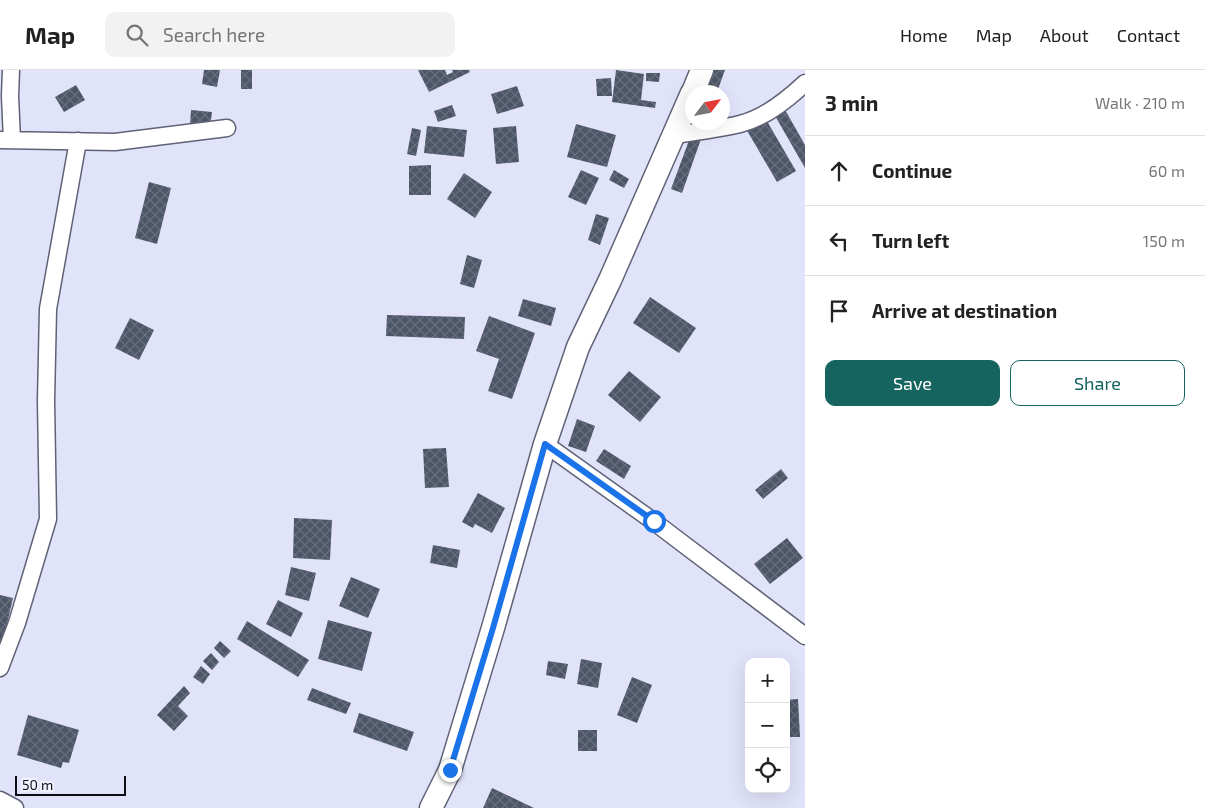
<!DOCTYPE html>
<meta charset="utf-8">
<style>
:root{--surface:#fff;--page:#f2f2f2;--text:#222;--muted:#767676;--line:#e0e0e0;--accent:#156460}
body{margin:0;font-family:"Exo 2",sans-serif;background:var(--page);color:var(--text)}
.controls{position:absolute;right:15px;bottom:15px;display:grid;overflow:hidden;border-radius:10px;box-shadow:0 5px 20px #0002}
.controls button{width:45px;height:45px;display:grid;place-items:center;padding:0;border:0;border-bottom:1px solid var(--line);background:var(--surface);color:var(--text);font:25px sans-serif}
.compass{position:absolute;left:685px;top:15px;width:45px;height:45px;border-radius:50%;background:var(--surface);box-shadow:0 5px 20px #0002;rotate:58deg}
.scale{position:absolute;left:15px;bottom:12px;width:111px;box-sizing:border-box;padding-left:5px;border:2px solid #0d0d15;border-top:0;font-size:14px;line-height:18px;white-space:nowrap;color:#0d0d15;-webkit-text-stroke:4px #eff1ff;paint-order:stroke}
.stop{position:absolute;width:15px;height:15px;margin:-11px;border:4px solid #1a73e8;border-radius:50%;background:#fff}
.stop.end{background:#1a73e8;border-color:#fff;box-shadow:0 1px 5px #0008}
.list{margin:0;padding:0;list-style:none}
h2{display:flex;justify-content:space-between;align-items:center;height:65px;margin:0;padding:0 20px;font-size:21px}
h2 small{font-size:16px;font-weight:400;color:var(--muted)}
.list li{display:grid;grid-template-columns:32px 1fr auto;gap:15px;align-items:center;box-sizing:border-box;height:70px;padding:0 20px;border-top:1px solid var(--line)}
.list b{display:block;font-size:19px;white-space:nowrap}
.list em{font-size:16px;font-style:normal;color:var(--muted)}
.actions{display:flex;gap:10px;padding:15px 20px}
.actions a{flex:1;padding:11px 0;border:1px solid var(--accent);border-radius:10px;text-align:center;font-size:18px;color:var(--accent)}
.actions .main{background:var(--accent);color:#fff}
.icon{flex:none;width:28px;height:28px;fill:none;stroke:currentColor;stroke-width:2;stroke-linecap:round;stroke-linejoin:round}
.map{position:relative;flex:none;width:805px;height:738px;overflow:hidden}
header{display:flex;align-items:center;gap:30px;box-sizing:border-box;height:70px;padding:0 25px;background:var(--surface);border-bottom:1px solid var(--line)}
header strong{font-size:24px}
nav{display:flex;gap:28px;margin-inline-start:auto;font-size:18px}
.search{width:350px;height:45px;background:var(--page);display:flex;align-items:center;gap:12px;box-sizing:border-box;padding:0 18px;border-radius:10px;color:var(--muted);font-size:19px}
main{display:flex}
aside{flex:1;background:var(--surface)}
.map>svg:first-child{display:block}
</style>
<header>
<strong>Map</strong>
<div class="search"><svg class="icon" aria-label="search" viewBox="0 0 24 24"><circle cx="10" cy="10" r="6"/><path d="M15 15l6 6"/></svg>Search here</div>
<nav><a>Home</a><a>Map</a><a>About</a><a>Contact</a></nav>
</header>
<main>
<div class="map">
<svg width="805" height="738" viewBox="0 0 805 738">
<defs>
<pattern id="building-cross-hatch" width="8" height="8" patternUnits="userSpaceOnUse" patternTransform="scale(1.25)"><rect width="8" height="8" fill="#4d5668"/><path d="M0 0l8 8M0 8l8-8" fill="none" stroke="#676e7c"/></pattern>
</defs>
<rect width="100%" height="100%" fill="#e0e3fa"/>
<path fill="url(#building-cross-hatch)" d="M204,0h16l-3,17 -15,-3z
M241,0h11v19h-11z
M418,0h27l2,5 6,-3 -1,-2h17l1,2 -41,20z
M616,0l28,4 -3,26 15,2 -1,6 -43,-6z
M710,0h15l-8,22h-15z
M646,3h14l-1,9 -13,-1z
M611,8l1,18h-15l-1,-17z
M76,15l9,15 -21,12 -9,-15z
M517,16l7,20 -27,8 -6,-20z
M452,35l4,11 -18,6 -4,-11z
M784,38l21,37v23l-31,-54z
M191,40l21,2 -2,15 -20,-2z
M764,46l32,55 -19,11 -32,-55z
M576,54l40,11 -9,32 -40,-10z
M427,56l40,4 -3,27 -40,-4z
M516,56l3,36 -23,2 -3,-36z
M412,58l9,2 -5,26 -9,-2z
M691,65l10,4 -19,54 -11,-4z
M431,95v30h-22v-29z
M581,100l18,8 -13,27 -18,-8z
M614,100l15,9 -5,9 -15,-8z
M464,103l28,19 -17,26 -28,-19z
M149,112l22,6 -14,56 -22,-6z
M596,144l13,4 -9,27 -12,-5z
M467,185l15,5 -8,28 -14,-4z
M650,227l46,31 -17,25 -46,-30z
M523,229l33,9 -5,18 -33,-10z
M387,245l78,2 -1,22 -78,-3z
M489,246l46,17 -23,66 -24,-8 11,-32 -23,-8z
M130,248l24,12 -15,30 -24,-12z
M629,301l32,26 -21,25 -32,-27z
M577,349l18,7 -9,26 -18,-6z
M446,378l3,39 -24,1 -2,-39z
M604,379l27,17 -7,13 -28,-18z
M781,399l7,9 -25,21 -8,-9z
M478,423l27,15 -13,25 -17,-9 -2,4 -11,-6z
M294,448l38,2 -2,40 -37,-2z
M787,468l16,20 -33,26 -16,-20z
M433,475l27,5 -3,18 -27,-5z
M291,497l25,6 -7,28 -24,-6z
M351,507l29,12 -12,29 -29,-12z
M0,525l13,3 -12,51h-1z
M278,530l25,13 -12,24 -25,-13z
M328,550l44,12 -10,39 -44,-12z
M247,551l62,39 -11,17 -61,-38z
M220,571l11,10 -7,7 -10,-10z
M211,583l8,9 -7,8 -9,-9z
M581,589l21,4 -4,25 -21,-4z
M548,591l20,3 -3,15 -19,-4z
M201,596l9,8 -7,10 -10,-7z
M632,607l20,8 -15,38 -20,-8z
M184,616l6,7 -12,13 10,10 -14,15 -17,-16z
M312,618l39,15 -5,11 -39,-14z
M798,629l2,38h-14v-37z
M359,643l55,19 -7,19 -54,-19z
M28,645l51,15 -10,33 -6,-1 -2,6 -44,-13z
M578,660h19v21h-19z
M492,718l42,20h-51z"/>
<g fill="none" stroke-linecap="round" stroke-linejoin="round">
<g stroke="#606276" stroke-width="19">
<path id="street" d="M11,0l-1,26 2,44
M674,65c22,-3 45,-6 66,-11 25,-6 47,-24 65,-41
M0,70l115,2 112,-14
M545,374l108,77 152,115
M0,598l17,-45 31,-104 -2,-118 2,-92 30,-168
M0,730l15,8"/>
</g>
<g stroke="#606276" stroke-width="25">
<path id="secondary" d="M693,22l9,-22
M431,738l19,-38 43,-142 52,-184 33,-97 32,-67 82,-187"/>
</g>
<use href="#street" stroke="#fff" stroke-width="16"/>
<use href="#secondary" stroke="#fff" stroke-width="22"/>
</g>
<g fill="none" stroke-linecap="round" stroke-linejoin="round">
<path stroke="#1a73e8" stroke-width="6" d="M450,700l43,-142 52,-184 109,77"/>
</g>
</svg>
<div class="controls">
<button>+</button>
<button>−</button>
<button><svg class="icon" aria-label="locate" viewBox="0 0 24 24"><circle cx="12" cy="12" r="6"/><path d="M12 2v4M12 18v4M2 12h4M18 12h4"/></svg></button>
</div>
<svg class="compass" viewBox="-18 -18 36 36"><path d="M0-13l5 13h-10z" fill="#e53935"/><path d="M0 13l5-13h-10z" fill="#767676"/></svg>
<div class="scale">50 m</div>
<div class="stop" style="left:654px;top:451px"></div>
<div class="stop end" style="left:450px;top:700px"></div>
</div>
<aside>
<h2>3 min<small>Walk · 210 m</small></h2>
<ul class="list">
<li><svg class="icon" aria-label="ahead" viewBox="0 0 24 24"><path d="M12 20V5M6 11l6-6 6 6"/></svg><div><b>Continue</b></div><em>60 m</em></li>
<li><svg class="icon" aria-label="left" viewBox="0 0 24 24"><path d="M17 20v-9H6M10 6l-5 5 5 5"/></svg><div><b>Turn left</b></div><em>150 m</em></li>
<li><svg class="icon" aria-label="arrive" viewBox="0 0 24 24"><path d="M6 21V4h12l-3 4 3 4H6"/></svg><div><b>Arrive at destination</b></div></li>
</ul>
<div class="actions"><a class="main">Save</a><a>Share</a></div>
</aside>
</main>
